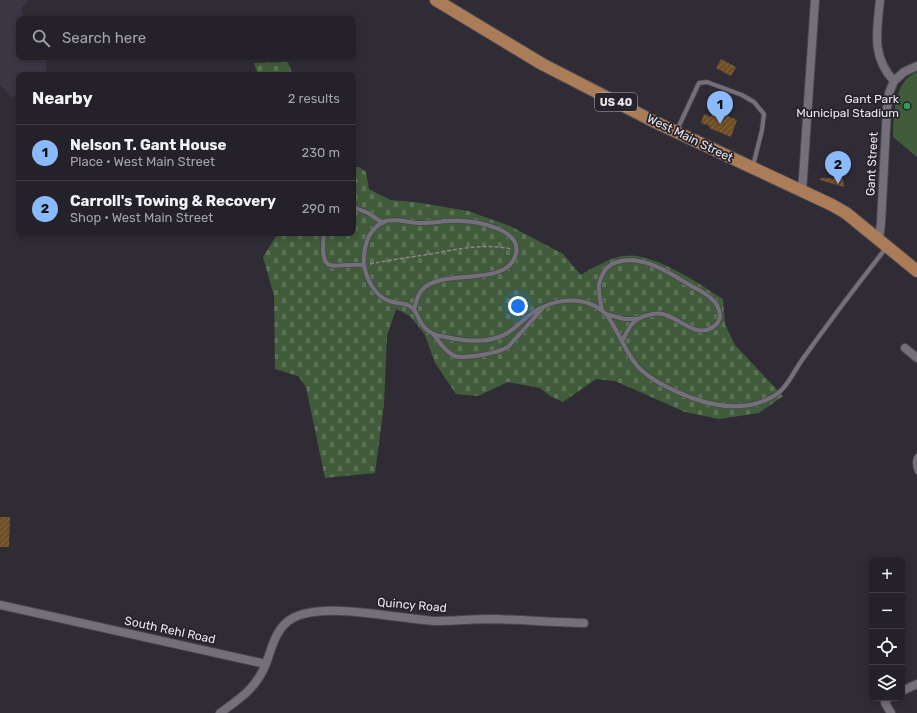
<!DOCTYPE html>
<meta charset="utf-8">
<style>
:root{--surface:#242128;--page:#302e34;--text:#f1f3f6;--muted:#a3a3a8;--line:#413e45;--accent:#8abafc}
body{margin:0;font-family:Rubik,sans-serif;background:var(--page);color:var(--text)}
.controls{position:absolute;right:12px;bottom:12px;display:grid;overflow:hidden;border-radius:8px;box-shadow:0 2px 6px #0003}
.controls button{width:36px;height:36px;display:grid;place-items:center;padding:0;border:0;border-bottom:1px solid var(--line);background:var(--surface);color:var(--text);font:20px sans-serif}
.you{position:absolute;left:518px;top:306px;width:14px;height:14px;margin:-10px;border:3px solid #fff;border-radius:50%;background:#1a73e8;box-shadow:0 0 0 6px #1a73e833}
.badge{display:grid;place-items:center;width:26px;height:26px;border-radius:50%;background:var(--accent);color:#111;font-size:13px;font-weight:700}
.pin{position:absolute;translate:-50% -33px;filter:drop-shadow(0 1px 2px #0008)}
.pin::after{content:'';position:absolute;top:21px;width:14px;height:12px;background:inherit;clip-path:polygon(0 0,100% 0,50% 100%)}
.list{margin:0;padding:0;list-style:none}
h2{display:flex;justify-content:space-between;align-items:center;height:52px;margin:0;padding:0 16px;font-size:17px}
h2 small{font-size:13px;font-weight:400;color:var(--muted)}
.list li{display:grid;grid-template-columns:26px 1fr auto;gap:12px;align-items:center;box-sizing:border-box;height:56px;padding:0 16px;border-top:1px solid var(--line)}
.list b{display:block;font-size:15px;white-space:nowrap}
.list p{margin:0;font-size:13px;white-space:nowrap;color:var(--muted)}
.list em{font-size:13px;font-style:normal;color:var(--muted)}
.icon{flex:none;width:22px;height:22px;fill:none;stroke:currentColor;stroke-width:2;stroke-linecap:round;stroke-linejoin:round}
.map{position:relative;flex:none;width:917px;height:713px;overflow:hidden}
.search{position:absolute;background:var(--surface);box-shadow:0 2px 6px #0003;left:16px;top:16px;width:340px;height:44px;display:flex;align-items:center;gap:10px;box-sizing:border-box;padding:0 14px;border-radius:8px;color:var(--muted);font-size:15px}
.panel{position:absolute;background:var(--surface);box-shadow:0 2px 6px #0003;left:16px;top:72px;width:340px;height:164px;border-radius:8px}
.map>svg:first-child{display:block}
</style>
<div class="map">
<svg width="917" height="713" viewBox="0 0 917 713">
<defs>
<pattern id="cemetery-stones" width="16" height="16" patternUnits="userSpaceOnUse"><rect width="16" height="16" fill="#405c3a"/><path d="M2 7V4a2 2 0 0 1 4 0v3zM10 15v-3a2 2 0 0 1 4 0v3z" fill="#5c7357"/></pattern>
<pattern id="building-hatch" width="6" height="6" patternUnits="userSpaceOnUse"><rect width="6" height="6" fill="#704f27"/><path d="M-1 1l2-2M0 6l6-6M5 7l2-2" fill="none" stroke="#846846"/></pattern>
</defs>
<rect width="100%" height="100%" fill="#302c35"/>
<path fill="#3c3543" d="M0,0h29l-8,8 3,11h-5v38h28l-1,15 -4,3h-23v18l-7,5 -12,-14z"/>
<path fill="url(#cemetery-stones)" d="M288,62l5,13h-35l-4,-12z
M353,167h6l7,5 3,17 21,11 25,2 53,9 42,15 53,28 18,21c10,-7 30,-17 42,-19 29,-5 76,28 100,43l2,25 10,21 48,51 -24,17 -40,6 -34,-7 -70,-31 -19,-2 -33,23 -13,-6 -10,-8 -32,-6 -30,14 -22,-2 -21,-31 -10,-28 -15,-19 -14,-7 -9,27 -3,69 -9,68 -50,5 -19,-91 -8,-11 -23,-7 -1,-73 -11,-39 15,-24h75z"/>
<path fill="#405c3a" d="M917,72v85l-24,-20c1,-21 0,-56 24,-65z"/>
<path fill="url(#building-hatch)" d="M721,59l15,8 -5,9 -15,-8z
M714,110l23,10 -6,17 -22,-9 1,-2 -9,-3 3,-9 7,3z
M821,178l22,1 1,8 -24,-7z
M0,517h10l-1,30h-9z"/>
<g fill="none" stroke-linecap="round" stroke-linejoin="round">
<g stroke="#4a474f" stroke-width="5.5">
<path id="service" d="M677,130l22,-47 8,-1 35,13 12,7 10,12 -2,16 -9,36
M353,207l15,6 15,10
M324,233c-5,46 9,29 40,32
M414,310c2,-7 3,-15 8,-20 19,-23 85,-1 94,-36 6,-24 -38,-33 -54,-33 -14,-1 -27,2 -41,2 -13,0 -28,-6 -40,0 -14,9 -18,26 -17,41 2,15 11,32 25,37 6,2 13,2 19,4 9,4 10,15 16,22 5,6 14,9 22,10 17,4 36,6 53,0 13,-4 21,-15 32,-23 22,-16 54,-20 75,0 13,17 19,39 33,54 14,14 35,23 53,30 25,9 55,13 80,-1 14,-7 21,-24 30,-37 27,-38 55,-75 84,-112
M602,311c-1,-9 -4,-19 -3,-27 2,-8 6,-16 13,-20 26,-12 55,7 76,20 10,6 23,11 29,21 2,4 3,8 3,12 -1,4 -3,8 -7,10 -16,11 -32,-7 -47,-12 -7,-3 -14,-1 -21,1 -14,4 -17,14 -23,26
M606,314l18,5h13
M433,334c6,7 13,19 22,22 10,3 46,-3 54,-10l33,-37
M917,456c-3,4 -2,11 0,16"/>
</g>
<g stroke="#4a474f" stroke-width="10">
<path id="minor" d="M894,81l10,-9 13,-6
M802,192l13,-192
M879,239l2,-16 6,-115 2,-15 5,-12c-23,-24 -17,-51 -14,-81
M905,348l12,10
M0,605l266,59c-10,24 -25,34 -46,49
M266,664c6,-17 10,-37 27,-46 32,-17 105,1 142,3 19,0 38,-2 58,-2 30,1 60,3 91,4
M902,691l15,-7
M888,698l-3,5 6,10"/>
</g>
<g stroke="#4a474f" stroke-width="14">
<path id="primary" d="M436,0l106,64 111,57 179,84 14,8 71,58"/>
</g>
<path stroke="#8b888f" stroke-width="1.5" stroke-dasharray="4 2" stroke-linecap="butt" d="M370,264c20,-4 41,-7 61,-10 27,-5 53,-11 80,-5"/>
<use href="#service" stroke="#74707a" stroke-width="4"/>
<use href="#minor" stroke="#74707a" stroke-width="8"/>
<use href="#primary" stroke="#ab7c58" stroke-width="12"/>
</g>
<circle fill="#2e9e5b" stroke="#27232b" stroke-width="1.5" cx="907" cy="106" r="4"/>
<g text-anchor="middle" stroke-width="3.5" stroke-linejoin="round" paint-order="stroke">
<rect fill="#27232b" stroke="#afacb2" stroke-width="1" x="595" y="93" width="42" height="18" rx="3"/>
<g font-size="11" font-weight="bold" fill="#e9e7ec">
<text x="616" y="106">US 40</text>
</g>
<g font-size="12" fill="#e9e7ec" stroke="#27232b" text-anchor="end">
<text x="899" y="103">Gant Park<tspan x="899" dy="14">Municipal Stadium</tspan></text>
</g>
<g font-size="12" fill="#e9e7ec" stroke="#27232b">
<text transform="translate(690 138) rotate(26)" y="4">West Main Street</text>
<text transform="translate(872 164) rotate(-87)" y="4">Gant Street</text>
<text transform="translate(412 605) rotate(5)" y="4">Quincy Road</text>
<text transform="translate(170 630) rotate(12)" y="4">South Rehl Road</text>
</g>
</g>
</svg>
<div class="controls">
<button>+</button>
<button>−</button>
<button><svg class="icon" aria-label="locate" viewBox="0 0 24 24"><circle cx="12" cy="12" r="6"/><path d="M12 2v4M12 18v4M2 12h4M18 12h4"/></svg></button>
<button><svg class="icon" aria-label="layers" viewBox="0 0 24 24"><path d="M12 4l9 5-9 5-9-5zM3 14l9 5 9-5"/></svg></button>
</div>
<div class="you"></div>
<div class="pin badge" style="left:720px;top:124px">1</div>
<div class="pin badge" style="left:838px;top:184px">2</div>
<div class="search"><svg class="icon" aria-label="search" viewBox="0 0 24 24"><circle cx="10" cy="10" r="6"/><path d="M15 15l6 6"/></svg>Search here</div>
<section class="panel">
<h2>Nearby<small>2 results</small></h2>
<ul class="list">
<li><span class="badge">1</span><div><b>Nelson T. Gant House</b><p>Place · West Main Street</p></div><em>230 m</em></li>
<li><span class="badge">2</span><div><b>Carroll's Towing &amp; Recovery</b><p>Shop · West Main Street</p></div><em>290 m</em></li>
</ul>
</section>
</div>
